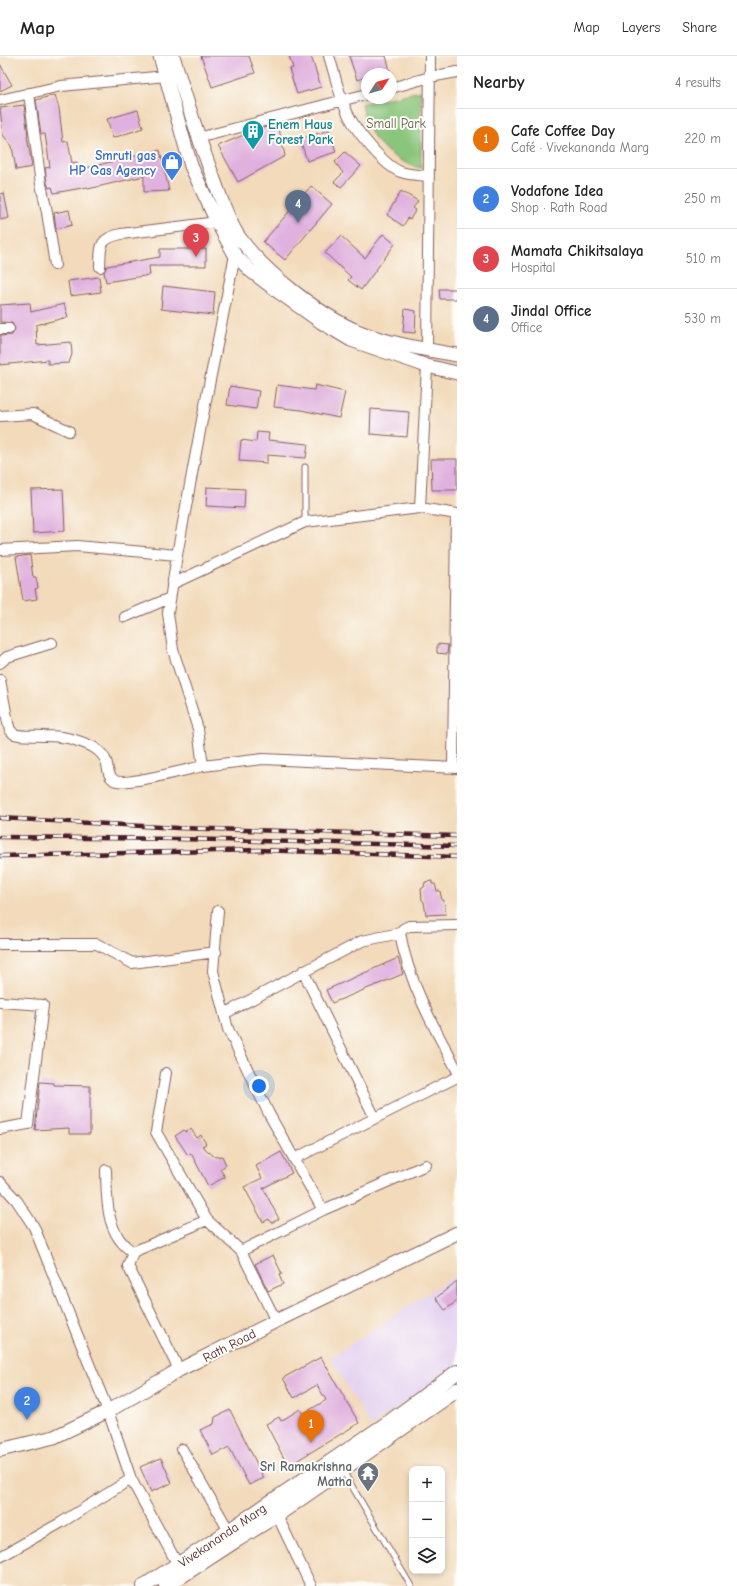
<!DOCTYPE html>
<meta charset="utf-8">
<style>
:root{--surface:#fff;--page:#f2f2f2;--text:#222;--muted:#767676;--line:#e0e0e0;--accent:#7c3aed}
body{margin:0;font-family:"Comic Neue",sans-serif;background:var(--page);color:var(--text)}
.controls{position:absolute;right:12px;bottom:12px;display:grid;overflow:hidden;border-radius:8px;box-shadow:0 2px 6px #0003}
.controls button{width:36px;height:36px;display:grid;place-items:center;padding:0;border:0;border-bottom:1px solid var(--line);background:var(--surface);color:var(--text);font:20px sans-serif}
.compass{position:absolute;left:361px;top:12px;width:36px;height:36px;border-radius:50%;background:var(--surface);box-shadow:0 2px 6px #0003;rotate:54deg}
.you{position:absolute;left:259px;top:1030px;width:14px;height:14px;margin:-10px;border:3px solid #fff;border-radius:50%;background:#1a73e8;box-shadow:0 0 0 6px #1a73e833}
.badge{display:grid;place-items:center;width:26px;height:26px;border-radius:50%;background:var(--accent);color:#fff;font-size:13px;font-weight:700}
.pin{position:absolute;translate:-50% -33px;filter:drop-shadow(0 1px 2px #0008)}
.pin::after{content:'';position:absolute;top:21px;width:14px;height:12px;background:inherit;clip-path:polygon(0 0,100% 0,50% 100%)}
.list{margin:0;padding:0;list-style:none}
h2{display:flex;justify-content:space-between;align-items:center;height:52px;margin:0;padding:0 16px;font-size:17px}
h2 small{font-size:13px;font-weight:400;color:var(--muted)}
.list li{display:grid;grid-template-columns:26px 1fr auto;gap:12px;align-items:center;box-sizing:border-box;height:60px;padding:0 16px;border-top:1px solid var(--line)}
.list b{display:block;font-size:15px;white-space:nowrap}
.list p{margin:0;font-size:13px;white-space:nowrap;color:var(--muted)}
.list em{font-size:13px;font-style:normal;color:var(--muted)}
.icon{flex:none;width:22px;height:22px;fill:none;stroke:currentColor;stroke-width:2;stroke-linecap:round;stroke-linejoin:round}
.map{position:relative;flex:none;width:457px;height:1530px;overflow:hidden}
header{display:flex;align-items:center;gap:24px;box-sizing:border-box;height:56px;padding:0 20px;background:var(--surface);border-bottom:1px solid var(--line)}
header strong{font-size:19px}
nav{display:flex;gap:22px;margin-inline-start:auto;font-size:14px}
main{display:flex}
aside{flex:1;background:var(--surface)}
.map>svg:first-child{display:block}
</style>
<header>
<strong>Map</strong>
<nav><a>Map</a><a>Layers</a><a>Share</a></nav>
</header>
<main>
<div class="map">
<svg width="457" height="1530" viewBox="0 0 457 1530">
<rect width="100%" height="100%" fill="#fdfcf7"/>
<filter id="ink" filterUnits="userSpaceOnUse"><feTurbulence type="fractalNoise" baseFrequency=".025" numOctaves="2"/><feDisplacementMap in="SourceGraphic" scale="8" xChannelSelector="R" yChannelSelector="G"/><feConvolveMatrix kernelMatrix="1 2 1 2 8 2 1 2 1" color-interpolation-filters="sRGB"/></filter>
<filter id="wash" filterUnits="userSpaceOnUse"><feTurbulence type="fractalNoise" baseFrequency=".012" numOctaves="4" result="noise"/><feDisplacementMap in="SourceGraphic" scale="16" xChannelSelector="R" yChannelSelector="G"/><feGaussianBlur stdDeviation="0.9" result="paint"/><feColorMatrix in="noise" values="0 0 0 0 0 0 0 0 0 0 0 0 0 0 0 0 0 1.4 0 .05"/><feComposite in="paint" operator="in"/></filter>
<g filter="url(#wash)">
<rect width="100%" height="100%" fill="#f2daba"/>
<path fill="#e5d3f1" d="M457,1218v91l-86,61 -41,-68z"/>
<path fill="#89c57a" stroke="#6a7252" d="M421,35v77c-31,-7 -55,-31 -59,-64z"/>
<g id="blocks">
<path fill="#e0b0de" d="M201,0h48l6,17 -43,14z
M289,0h22l10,31 -24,7 -8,-25 4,-1z
M349,0h37l4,14 -13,4h-10v3l-10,3z
M0,8l12,21 -12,6z
M55,39l4,13 4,34 5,-1 4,22 5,-1 1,8 82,-20 9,41 -25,1v-16l-56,13v-2l-34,6 -2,-6 -3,1 -2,-5 -2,-15 5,-1 -5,-33h-4l-5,-34z
M24,49l4,31h-1l5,31 -16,3 -4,-24 -9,-11 -3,-27z
M138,54l5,18 -30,10 -6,-19z
M278,68l7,32 -47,26 -20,-36 37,-16z
M329,74l7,22 -29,9 -7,-22z
M345,96l16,14 -20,21 -7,-5 9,-9 -8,-11z
M311,130l21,18 -47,56 -22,-18z
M401,135l17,10 -5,7 3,2 -6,9 -2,-1 -5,8 -16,-11z
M4,137l5,25 -9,2v-26z
M69,154l3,15 -16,4 -2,-16z
M383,178l12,10 -34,46 -13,-10 3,-3 -26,-24 16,-17 24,22z
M160,193h46v17h-57l1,9 -44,7 -2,-10 3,-6 53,-9z
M99,221l2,15 -31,4 -2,-15z
M163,230l52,6 -2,23 -52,-6z
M439,233h18v10h-17z
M30,247l1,9 33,-8 4,13 -32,8 1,20 34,-3 1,12 -3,9 -21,1v-4l-48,5v-29l12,-1 3,-6 -3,-6 -12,-1v-17z
M405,253l11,2 -1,22 -12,-1z
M277,329l37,5 1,-5 30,7 -6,26 -38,-8 -27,-3z
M230,330l29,5 -3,18 -29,-4z
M371,353l38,3 -2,25 -37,-3z
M257,376l12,1 -1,7 40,4 -2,14 -39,-3v8l-28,-2 2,-21 15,2z
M431,403h26v31h-25z
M207,431l38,2 -1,19 -38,-2z
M63,433l2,42 -32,2 -2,-43z
M30,499l3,22h3l2,11 -3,1 2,10 -14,2 -7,-44z
M437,588l11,1 -1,9 -10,-1z
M432,825v3h3l2,7h3l2,10 2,-1 2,14 -20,1 -2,-13 -2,-2 -1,-11 3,-2 1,-5z
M398,902l5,16 -71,29 -6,-13z
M40,1026l14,1v2l36,1v48h-21v-6l-34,2z
M191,1073l6,9 4,-3 5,9 -4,2 13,11 7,-1 4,9 -6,4 5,8 -17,9 -17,-33 -3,2 -13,-19 9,-6 2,2z
M281,1096l11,21 -29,15 16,31 -8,4 -2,-4 -6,3 -19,-35 18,-9 -6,-12z
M273,1199l9,19 -3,1 4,9 -15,7 -13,-27z
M457,1225v20l-12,9 -9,-12z
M321,1301l38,66 -71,43 -22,-42 13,-7 2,4 19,-12 3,5 23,-14 -9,-15 -23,13 -11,-20z
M230,1354l34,68 -15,7 -20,-38 -16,8 -13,-25 14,-6 1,-7z
M161,1402l11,25 -21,9 -11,-25z"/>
</g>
</g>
<g filter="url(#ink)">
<use href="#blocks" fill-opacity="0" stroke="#85605d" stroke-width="1"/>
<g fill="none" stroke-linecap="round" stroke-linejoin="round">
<g stroke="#85605d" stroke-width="7">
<path id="service" d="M305,411v55
M343,1415l68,115"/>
</g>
<g stroke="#85605d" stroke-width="12">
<path id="minor" d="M329,0c6,19 10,40 19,58 8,17 36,52 53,58 9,3 18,3 28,4
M391,32l39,-11 27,-5
M29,37l12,91 6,28 8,53
M0,44l61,-14 105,-10
M198,82l169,-44
M235,199l-33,165 -25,135 -9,58 5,37 25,79 5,37 60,-7 194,9
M100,211c1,-21 -2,-28 21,-33l96,-12 5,-4
M0,273h9
M427,293l3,-293
M0,360l33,-2 36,17
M420,452l7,-142
M0,494l77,-4 100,9
M172,528l133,-62 115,-14 37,6
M125,561l45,-19
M0,607l7,-6 45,-14
M0,624l8,43 2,7 4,4c10,3 20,1 30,2 10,0 22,1 31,4 13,4 28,9 32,24 1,6 1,12 7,16 8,7 75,-11 89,-14
M453,712l3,-254
M218,855l-5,60 15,58 41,85 54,96 -82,41 35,70
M457,869l-48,1 -6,3 -3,4c8,48 34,95 57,137
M0,888h97l35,19 84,-11
M303,915l72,147
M0,946l43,3 -15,119 -28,5
M224,958l138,-73 38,-8
M166,1017l-10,59 51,88
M294,1103l163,-82
M106,1114c1,29 -1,64 27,82
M0,1126l17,19 17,26 74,184 23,68
M323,1154l103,-45
M179,1314l-51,-104 5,-14 74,-32 34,31
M182,1393l47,82
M277,1459l34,71
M0,1501l62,-35 69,-43 47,86"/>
</g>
<g stroke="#85605d" stroke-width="15">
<path id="tertiary" d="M160,0l31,110 26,56 18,33 16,16 29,22 41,29 30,18 76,26 30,7
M173,0c13,43 26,85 42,126 7,19 13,39 24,55 25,35 79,77 118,94 32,13 67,18 100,24
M0,1394l54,-13 54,-26 71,-41 97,-49 181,-88"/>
</g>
<g stroke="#85605d" stroke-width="16">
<path id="secondary" d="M144,1530l52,-33 196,-133 65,-48
M166,1530l69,-45 42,-26 180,-125"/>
</g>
<use href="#service" stroke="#fff" stroke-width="5"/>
<use href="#minor" stroke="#fff" stroke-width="10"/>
<use href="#tertiary" stroke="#fff" stroke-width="13"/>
<use href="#secondary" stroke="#fff" stroke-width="14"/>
<g stroke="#4a1f2b" stroke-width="4.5">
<path id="rail" d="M0,762l178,10 279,8
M0,781l179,2 278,7
M0,800l259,-6 198,7"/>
</g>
<use href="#rail" stroke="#fdfcf7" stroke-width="3" stroke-dasharray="9" stroke-linecap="butt"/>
</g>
</g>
<defs>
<g id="building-pin" transform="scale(1.15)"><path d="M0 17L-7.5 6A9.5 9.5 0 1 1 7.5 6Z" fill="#0f9aa8" stroke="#fdfcf7"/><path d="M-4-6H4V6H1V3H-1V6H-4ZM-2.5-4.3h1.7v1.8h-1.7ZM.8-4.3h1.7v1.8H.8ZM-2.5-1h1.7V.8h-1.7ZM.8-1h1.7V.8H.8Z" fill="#fff"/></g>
<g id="shop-pin" transform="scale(1.15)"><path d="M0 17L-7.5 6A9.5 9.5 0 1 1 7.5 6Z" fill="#3f7fe0" stroke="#fdfcf7"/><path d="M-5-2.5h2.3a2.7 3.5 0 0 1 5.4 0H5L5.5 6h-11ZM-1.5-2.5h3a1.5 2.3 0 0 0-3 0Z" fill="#fff"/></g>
<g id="temple-pin" transform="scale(1.15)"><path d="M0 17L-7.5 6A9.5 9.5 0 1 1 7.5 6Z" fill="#6b7280" stroke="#fdfcf7"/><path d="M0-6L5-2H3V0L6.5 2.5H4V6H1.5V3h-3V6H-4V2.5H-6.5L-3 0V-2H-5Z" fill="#fff"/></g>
</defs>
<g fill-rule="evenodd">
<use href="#building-pin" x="253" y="75"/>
<use href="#shop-pin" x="172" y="106"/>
<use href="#temple-pin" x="368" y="1417"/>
</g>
<g text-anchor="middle" stroke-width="4" stroke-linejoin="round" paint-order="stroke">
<g font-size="13" fill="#605947" stroke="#fdfcf7">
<text x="396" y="72">Small Park</text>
</g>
<g font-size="13" font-weight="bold" fill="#0d838f" stroke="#fdfcf7" text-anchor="start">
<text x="268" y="73">Enem Haus<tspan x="268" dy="15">Forest Park</tspan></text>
</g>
<g font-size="13" font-weight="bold" fill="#366cbe" stroke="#fdfcf7" text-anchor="end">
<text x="156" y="104">Smruti gas<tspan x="156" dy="15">HP Gas Agency</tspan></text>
</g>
<g font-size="13" fill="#4a1f2b" stroke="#fdfcf7">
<text transform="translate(229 1289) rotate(-27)" y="5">Rath Road</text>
<text transform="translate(222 1479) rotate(-34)" y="5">Vivekananda Marg</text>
</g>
<g font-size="13" font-weight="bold" fill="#5b616d" stroke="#fdfcf7" text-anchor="end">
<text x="352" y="1415">Sri Ramakrishna<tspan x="352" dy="15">Matha</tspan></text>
</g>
</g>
</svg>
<div class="controls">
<button>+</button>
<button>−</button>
<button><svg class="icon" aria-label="layers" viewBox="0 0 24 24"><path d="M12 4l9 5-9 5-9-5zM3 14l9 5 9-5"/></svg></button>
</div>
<svg class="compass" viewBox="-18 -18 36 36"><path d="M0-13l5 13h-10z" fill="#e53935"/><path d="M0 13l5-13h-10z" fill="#767676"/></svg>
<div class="you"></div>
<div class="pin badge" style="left:311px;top:1387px;background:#e8710a">1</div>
<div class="pin badge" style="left:27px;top:1364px;background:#3f7fe0">2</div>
<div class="pin badge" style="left:196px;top:201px;background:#e0444e">3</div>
<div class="pin badge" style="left:298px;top:167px;background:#5c6f8a">4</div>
</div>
<aside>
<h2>Nearby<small>4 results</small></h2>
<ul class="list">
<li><span class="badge" style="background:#e8710a">1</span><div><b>Cafe Coffee Day</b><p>Café · Vivekananda Marg</p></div><em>220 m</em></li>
<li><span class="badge" style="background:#3f7fe0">2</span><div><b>Vodafone Idea</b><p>Shop · Rath Road</p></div><em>250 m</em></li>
<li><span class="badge" style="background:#e0444e">3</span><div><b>Mamata Chikitsalaya</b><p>Hospital</p></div><em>510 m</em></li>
<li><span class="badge" style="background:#5c6f8a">4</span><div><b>Jindal Office</b><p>Office</p></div><em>530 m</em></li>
</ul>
</aside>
</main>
